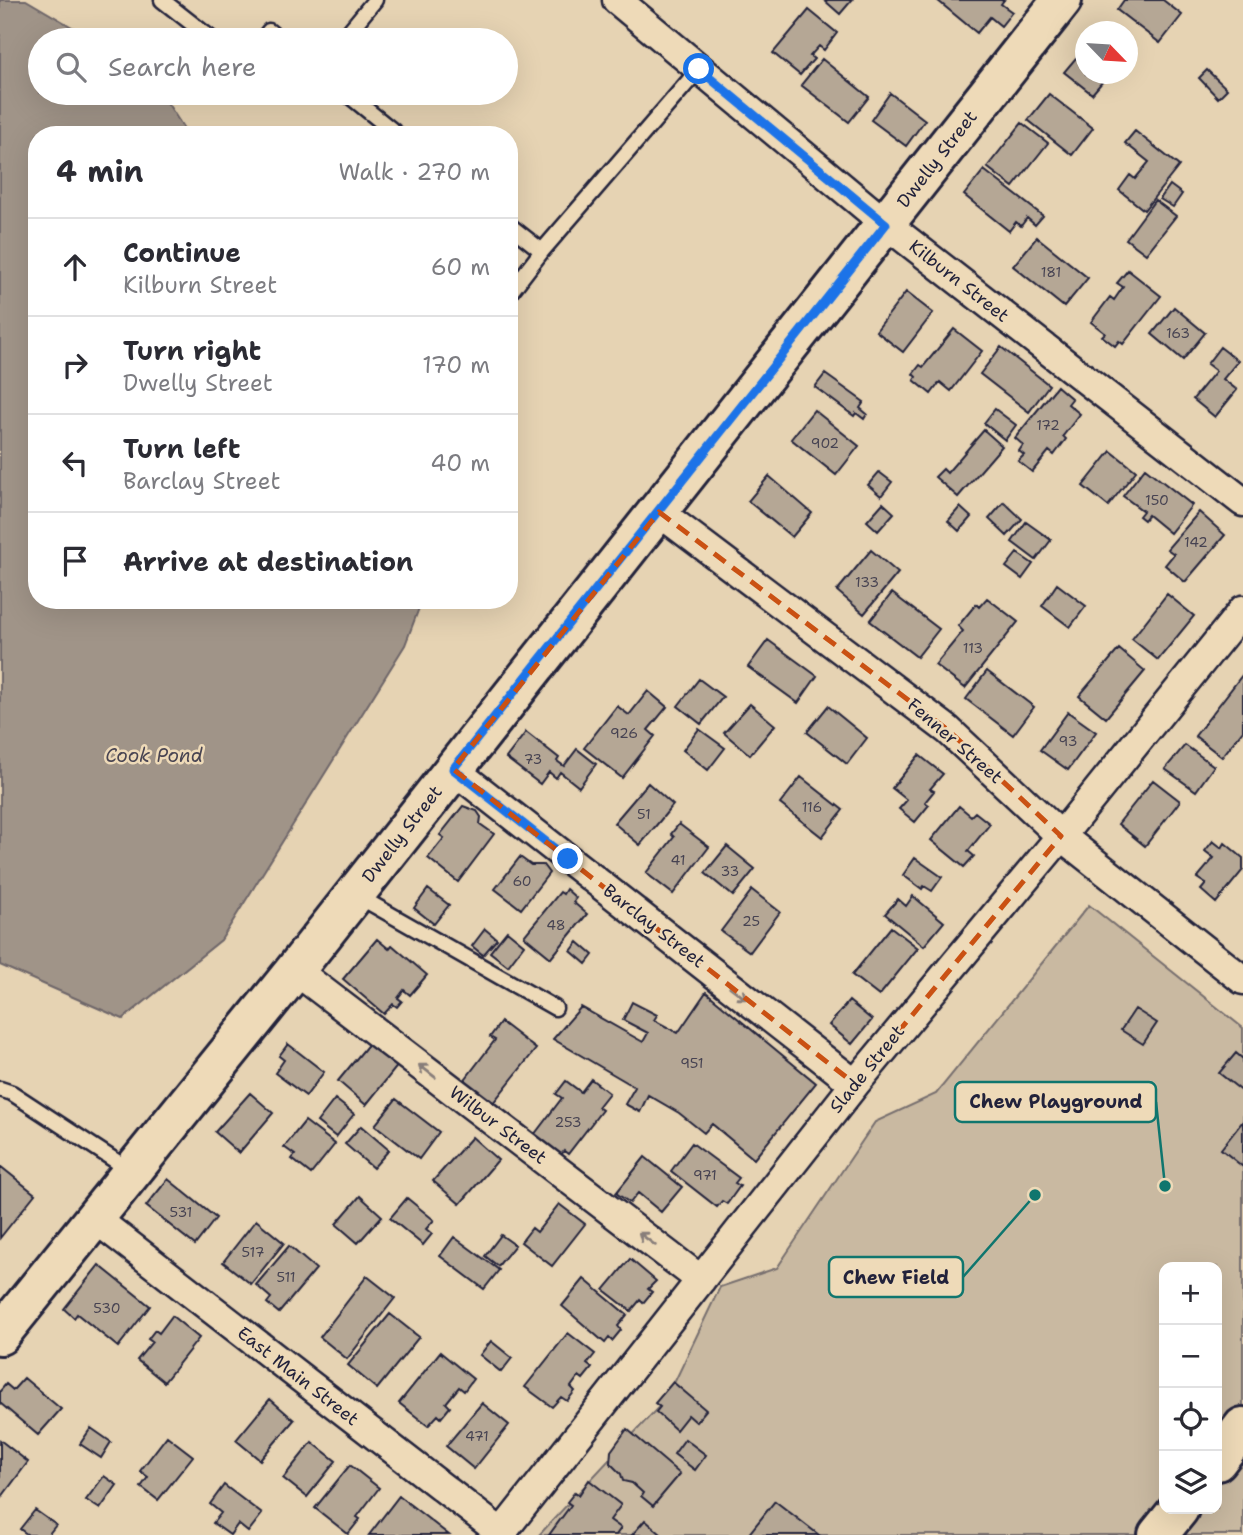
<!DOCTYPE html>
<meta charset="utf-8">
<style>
:root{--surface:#fff;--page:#f2f2f3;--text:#2b2b33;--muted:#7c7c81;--line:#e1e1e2}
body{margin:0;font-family:"Shantell Sans",sans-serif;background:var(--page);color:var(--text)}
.controls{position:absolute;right:21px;bottom:21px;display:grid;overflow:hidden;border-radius:14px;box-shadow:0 7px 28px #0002}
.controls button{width:63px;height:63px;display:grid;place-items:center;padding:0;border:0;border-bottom:2px solid var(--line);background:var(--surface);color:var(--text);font:35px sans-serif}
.compass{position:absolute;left:1075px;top:21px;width:63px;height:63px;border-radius:50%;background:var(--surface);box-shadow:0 7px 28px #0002;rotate:115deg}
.stop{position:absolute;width:21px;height:21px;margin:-16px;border:5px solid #1a73e8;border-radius:50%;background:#fff}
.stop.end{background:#1a73e8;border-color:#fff;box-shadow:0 2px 7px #0008}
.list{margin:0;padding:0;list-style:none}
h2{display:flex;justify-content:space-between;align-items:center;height:91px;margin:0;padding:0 28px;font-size:30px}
h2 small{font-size:23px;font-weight:400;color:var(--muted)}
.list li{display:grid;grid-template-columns:46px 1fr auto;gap:21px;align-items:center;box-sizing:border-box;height:98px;padding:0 28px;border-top:2px solid var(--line)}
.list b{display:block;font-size:26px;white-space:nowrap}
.list p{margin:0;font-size:23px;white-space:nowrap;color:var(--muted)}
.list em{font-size:23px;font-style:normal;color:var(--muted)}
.icon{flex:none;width:38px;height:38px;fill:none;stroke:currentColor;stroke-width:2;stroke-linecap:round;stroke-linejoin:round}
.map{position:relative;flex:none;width:1243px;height:1535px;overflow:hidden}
.search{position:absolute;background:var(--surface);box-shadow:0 7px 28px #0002;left:28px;top:28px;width:490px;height:77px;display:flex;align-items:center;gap:18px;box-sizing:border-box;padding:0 24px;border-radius:38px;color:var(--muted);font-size:26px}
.panel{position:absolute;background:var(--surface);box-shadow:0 7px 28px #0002;left:28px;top:126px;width:490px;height:483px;border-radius:28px}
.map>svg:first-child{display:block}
</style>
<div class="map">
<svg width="1243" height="1535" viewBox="0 0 1243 1535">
<rect width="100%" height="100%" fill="#e6d3b3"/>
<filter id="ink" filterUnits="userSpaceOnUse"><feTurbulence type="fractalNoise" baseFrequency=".0143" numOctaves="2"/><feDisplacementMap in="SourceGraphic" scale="14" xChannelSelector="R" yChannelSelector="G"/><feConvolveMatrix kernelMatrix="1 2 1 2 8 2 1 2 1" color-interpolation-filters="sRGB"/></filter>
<g filter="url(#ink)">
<path fill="#c9b9a1" stroke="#766e6e" stroke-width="2" fill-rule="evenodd" d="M1089,905l154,123v507h-704l128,-137 53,-111 57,-19 98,-146 61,-28zM1164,1267h53v242h-53z"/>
<path fill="#a09488" stroke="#6e6669" stroke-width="2" d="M0,0h26l68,40h-54v53h121l27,42h-151v465h385l-17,45 -184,295 -98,79 -123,-54z"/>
<path fill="#b5a795" stroke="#22223b" stroke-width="2" d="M824,0h28l-12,14z
M937,0h67l-3,4 11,8 -11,14 -11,-9 -13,16z
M1124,0h39l19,15 -22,28 -43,-33z
M809,10l28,23 -13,17 -5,-4 -9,10 4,3 -14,16 -27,-22z
M1086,46v28h23l-17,20 -28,-22z
M822,59l47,38 -20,25 -48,-37z
M1207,70l20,19 -9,9 -19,-20z
M890,93l35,27 -19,26 -35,-26z
M1049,94l44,34 -21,27 -44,-35z
M1022,123l26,20 -35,44 -26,-20z
M1135,131l44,35 -35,44 -25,-20 11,-15 5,4 14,-17 -24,-19z
M984,170l59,46 -8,9 -8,-7 -6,8 -5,-4 -7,9 -45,-36z
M1170,185l12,9 -9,13 -13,-8z
M1155,200l21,16 -30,38 -20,-15z
M1037,237l51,41 -24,29 -51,-41z
M1128,270l33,26 -38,48 -4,-3 -4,5 -13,-10 3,-3 -14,-11 19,-25 4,3 9,-13 -6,-4z
M906,292l27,21 -30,39 -27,-21z
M1174,307l31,26 -22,27 -31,-26z
M954,329l28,22 -31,40 -11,-9 -9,12 -17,-14 2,-3 -3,-3 7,-9 3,2z
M1001,347l48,38 -20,27 -49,-38z
M1220,347l18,14 -15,18 14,11 -22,27 -22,-18 23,-28 -9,-7z
M825,374l39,28 -4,6 7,6 -3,5 -8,-6 -2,3 -39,-29z
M1057,386l15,13 -4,5 12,10 -17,22 3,3 -12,16 -5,-4 -17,21 -14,-11 6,-6 -5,-4 4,-6 -8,-7z
M995,409l21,16 -11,15 -21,-17z
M814,410l45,36 -23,29 -45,-36z
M984,430l18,16 -44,51 -23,-20 8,-8 4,4z
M1111,451l25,20 -28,35 -25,-20z
M1145,468l47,37 -22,28 -22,-18 -4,5 -5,-4 4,-5 -20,-15z
M879,472l13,10 -11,14 -13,-11z
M769,476l43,37 -20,24 -44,-36z
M1004,502l18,17 -15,17 -18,-17z
M883,503l11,10 -16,18 -11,-10z
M960,507l11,10 -12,14 -11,-10z
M1199,512l26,23 -40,47 -20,-17 9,-11 -7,-5z
M1026,522l25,18 -15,20 -24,-18z
M871,550l27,23 -34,41 -27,-23z
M1017,553l16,11 -11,15 -16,-12z
M1057,584l29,22 -16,21 -28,-21z
M892,593l47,36 -22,28 -47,-36z
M1167,594l27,22 -36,44 -26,-21z
M987,598l31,24 -53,66 -30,-23 28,-34 -5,-5 18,-22 3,3z
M768,640l49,36 -19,27 -50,-36z
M1119,649l26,22 -39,47 -27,-22z
M987,671l47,36 -21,28 -47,-36z
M1243,674v56l-21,27 -27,-21z
M699,679l24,18 -22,27 -23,-18z
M648,691l19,16 -19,23 7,6 -33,42 -38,-30 33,-42 12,9z
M750,704l25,21 -25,30 -26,-22z
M828,706l39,32 -20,26 -40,-32z
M1068,712l28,20 -28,38 -28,-20z
M699,729l26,19 -17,22 -25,-20z
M526,732l33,26 -2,3 7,5 13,-17 19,15 -17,23 -19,-15 -4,6 -7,-6 -9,12 -34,-26z
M1185,745l29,21 -18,25 -31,-22z
M919,755l24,19 -13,15 4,2 -9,11 4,3 -14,17 -16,-13 8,-9 -15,-12z
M801,777l42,33 -21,27 -42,-33z
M1153,780l27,21 -35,45 -27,-22z
M648,783l25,22 -33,40 -26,-22z
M463,806l14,5 4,6 -1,7 14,10 -36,48 -30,-24 16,-20 -4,-3z
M959,806l12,10 4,-4 15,12 -22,27 6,5 -10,11 -33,-27z
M679,824l30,23 -36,47 -27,-21 28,-36 -3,-3z
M1213,841l9,7 3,-5 18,15v12l-27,33 -15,-13 5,-6 -9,-6 17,-20 -9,-7z
M727,846l28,23 -22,27 -28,-23z
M520,857l11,8h12l6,8 -28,36 -26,-20z
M915,858l27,19 -10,14 -8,-5 -2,3 -19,-14z
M428,889l21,16 -15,19 -20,-16z
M566,889l10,9 -3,4 14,12 -36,44 -27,-22 36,-44 3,2z
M752,890l28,22 -30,40 -29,-21z
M913,896l31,26 -20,24 -39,-32 13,-15 8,7z
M891,927l27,21 -39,48 -27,-21z
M485,929l12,10 -14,16 -11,-9z
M507,931l17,14 -16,21 -18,-14z
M377,939l12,10 3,-4 35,30 -17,20 -6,-5 -6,8 4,3 -5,6 -4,-3 -9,10 -41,-35z
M578,942l15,13 -7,9 -15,-13z
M706,992l110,91 -62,76 -42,-35 -8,9 -25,-20 -31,-18 -8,17 -15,-8 10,-17 -82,-48 28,-32 62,35 5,-9 -25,-13 9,-18 25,13 -3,5 24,13z
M849,1001l23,19 -20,24 -23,-19z
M1135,1009l22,14 -14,21 -22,-14z
M501,1022l35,27 -44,55 -29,-22 32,-42 -5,-3z
M371,1041l28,23 -33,41 -28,-24z
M288,1044l36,28 -18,24 -31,-23 9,-13 -5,-4z
M1236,1053l7,6v33l-24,-19z
M591,1079l18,14 -11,14 4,3 -34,44 -4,-3 -3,4 -27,-20 28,-37 -6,-4 10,-13 15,11z
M250,1093l23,20 -34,40 -24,-21z
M335,1099l19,15 -18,23 -19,-15z
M396,1099l43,33 -20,27 -44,-34z
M305,1121l30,23 -24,30 -19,-15 3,-4 -11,-8z
M1243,1121v46l-22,-18z
M361,1126l28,24 -16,18 -28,-24z
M472,1137l26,23 -38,44 -27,-23z
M692,1143l47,35 -4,5 5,3 -13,18 -5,-3 -5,6 -46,-36z
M645,1157l37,30 -21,25 -23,-19 -8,10 -14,-10z
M0,1166l35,28 -35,44z
M168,1179l48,39 -21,27 -49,-39z
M360,1196l22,20 -24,27 -22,-19z
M407,1198l27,22 -8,9 6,5 -9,11 -33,-27z
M559,1204l26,20 -33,42 -31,-24 11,-14 5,4z
M256,1220l28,23 -33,41 -28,-22z
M501,1235l14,10 -17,21 -13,-10z
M454,1237l45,33 -15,19 -44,-33z
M289,1246l27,23 -37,44 -12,-10 4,-5 -15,-13z
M630,1259l26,22 -8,8 4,3 -9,11 -3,-3 -9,11 -27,-21z
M99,1265l51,41 -32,41 -41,-33 -3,4 -10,-9z
M367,1276l28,22 -48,61 -27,-22z
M584,1279l43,36 -9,11 3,4 -9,11 -3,-3 -4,5 -43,-37z
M390,1314l29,23 -42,52 -29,-24z
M172,1316l27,22 -35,44 -27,-22 15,-18 -4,-3 7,-9 4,3z
M568,1333l27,21 -8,10 5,4 -9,11 -4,-3 -8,11 4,4 -8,10 -6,-4 -9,10 -27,-20z
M491,1341l21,17 -11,14 -21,-17z
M440,1352l33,27 -9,12 -5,-4 -13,16 4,4 -9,11 -3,-3 -10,11 -29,-23z
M24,1378l37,31 -23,26 -38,-32v-12l6,-7 7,6z
M673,1382l33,28 -10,12 -8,-7 -12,15 -20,-18 4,-5 -5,-4z
M270,1399l24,21 -34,40 -24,-20z
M482,1403l27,22 -35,44 -28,-23z
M91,1428l20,14 -10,16 -21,-14z
M627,1429l53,45 -27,32 -12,-10 2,-3 -11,-10 -9,-2 -2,-7 -11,-11 1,-12z
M167,1436l26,20 -35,44 -17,-13 7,-10 -8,-6z
M685,1439l21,16 -11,15 -21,-16z
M0,1440l28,22 -27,36h-1z
M312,1442l24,19 -29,36 -24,-19z
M350,1465l29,23 -22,29 3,2 -12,15 -33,-26z
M104,1476l13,9 -17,24 -14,-9z
M589,1480l32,25 -11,15 11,8 -5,7h-67l22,-30 -4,-3 8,-10 4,3z
M224,1485l38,29 -14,18 -10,-8 -8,11 -17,-12 8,-10 -11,-9z
M399,1496l50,39h-80z
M775,1501l44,34h-71z
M35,1510l21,15 -8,10h-20l-8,-6z
M645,1520l17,15h-30z"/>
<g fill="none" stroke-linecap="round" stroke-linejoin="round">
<g stroke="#22223b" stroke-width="19">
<path id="service" d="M162,0l51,40
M262,40l7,-9 11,9
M342,40l33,-40
M346,93l52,42
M509,225l33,26 157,-182
M509,294l33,-43
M356,895l199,113
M0,1089l12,4 119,78"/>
</g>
<g stroke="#22223b" stroke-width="33">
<path id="minor" d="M617,0l269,224 357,278
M659,512l289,218 113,106 182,144
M453,769l402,315
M295,970l406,310
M93,1217l411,318
M500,1535l355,-451 206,-248 182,-226"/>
</g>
<g stroke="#22223b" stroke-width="44">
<path id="secondary" d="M0,1335l295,-365 767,-970
M1217,1461l26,-34
M1158,1535l21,-26"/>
</g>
<use href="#service" stroke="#eedab8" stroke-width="14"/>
<use href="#minor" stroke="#eedab8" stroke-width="28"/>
<use href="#secondary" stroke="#eedab8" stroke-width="38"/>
</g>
<defs><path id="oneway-shaft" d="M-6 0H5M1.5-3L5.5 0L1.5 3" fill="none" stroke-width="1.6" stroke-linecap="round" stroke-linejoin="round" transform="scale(1.75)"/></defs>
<g stroke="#887e7a">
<use href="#oneway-shaft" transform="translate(738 993) rotate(38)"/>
<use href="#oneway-shaft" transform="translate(427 1071) rotate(-142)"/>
<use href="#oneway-shaft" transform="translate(647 1239) rotate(-143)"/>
</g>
</g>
<g fill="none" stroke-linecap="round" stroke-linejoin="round" filter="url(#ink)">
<path stroke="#1a73e8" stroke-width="9" d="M568,859l-115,-90 433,-545 -187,-155"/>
</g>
<path fill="none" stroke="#ca5113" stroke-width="5" stroke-dasharray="14 9" stroke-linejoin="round" d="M659,512l289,218 113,106 -206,248 -402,-315z"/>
<g text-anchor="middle" stroke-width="5" stroke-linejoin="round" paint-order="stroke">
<g font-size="14" fill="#474352">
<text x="1051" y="277">181</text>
<text x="1178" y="338">163</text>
<text x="1048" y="430">172</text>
<text x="825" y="448">902</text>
<text x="1157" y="505">150</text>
<text x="1196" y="547">142</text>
<text x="867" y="587">133</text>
<text x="973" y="653">113</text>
<text x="624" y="738">926</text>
<text x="1068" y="746">93</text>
<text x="533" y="764">73</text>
<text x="812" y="812">116</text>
<text x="644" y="819">51</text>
<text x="678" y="865">41</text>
<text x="730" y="876">33</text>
<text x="522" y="886">60</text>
<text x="751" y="926">25</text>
<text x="556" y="930">48</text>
<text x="692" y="1068">951</text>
<text x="568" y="1127">253</text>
<text x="705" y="1180">971</text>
<text x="181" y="1217">531</text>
<text x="253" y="1257">517</text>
<text x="286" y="1282">511</text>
<text x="107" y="1313">530</text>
<text x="477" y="1441">471</text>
</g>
<g font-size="18" fill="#22223b" stroke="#eedab8">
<text transform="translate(937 159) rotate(-52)" y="6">Dwelly Street</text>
<text transform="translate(959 281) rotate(38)" y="6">Kilburn Street</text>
<text transform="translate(955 741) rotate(41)" y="6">Fenner Street</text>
<text transform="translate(402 834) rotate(-52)" y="6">Dwelly Street</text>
<text transform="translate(654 926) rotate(38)" y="6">Barclay Street</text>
<text transform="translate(867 1069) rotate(-51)" y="6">Slade Street</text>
<text transform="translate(498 1125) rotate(37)" y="6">Wilbur Street</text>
<text transform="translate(298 1376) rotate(38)" y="6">East Main Street</text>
</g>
<g font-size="19" font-style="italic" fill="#484452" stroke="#eedab8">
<text x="154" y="762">Cook Pond</text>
</g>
</g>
<path fill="none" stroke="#0f766e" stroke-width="2.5" d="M1165 1186L1156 1102M1035 1195L963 1277"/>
<g fill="#0f766e" stroke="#eedab8" stroke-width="2.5">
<circle cx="1165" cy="1186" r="7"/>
<circle cx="1035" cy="1195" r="7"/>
</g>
<g fill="#eedab8" stroke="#0f766e" stroke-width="2.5">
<rect x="955" y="1082" width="201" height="40" rx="7"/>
<rect x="829" y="1257" width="134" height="40" rx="7"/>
</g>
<g font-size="19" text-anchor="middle" font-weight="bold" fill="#22223b">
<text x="1056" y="1108">Chew Playground</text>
<text x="896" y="1284">Chew Field</text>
</g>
</svg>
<div class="controls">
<button>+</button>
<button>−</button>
<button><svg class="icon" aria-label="locate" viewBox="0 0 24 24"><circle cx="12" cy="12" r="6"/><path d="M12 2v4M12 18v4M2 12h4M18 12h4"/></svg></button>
<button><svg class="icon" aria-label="layers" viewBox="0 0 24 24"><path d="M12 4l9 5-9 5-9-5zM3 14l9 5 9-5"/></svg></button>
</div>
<svg class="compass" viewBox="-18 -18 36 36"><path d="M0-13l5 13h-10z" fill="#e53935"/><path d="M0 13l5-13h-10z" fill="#7c7c81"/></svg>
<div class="stop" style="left:699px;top:69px"></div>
<div class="stop end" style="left:568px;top:859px"></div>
<div class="search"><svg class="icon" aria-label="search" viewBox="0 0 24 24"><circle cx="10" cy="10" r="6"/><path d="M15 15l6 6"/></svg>Search here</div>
<section class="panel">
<h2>4 min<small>Walk · 270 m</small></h2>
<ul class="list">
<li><svg class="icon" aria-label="ahead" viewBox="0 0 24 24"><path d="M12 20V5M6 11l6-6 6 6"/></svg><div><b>Continue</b><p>Kilburn Street</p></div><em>60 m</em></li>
<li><svg class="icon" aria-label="right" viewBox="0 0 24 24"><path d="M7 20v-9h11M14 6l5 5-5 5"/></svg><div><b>Turn right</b><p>Dwelly Street</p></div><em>170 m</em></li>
<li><svg class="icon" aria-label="left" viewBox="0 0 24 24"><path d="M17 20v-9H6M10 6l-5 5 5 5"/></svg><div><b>Turn left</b><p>Barclay Street</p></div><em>40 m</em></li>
<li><svg class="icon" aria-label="arrive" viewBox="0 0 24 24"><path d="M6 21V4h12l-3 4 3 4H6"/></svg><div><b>Arrive at destination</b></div></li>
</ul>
</section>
</div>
